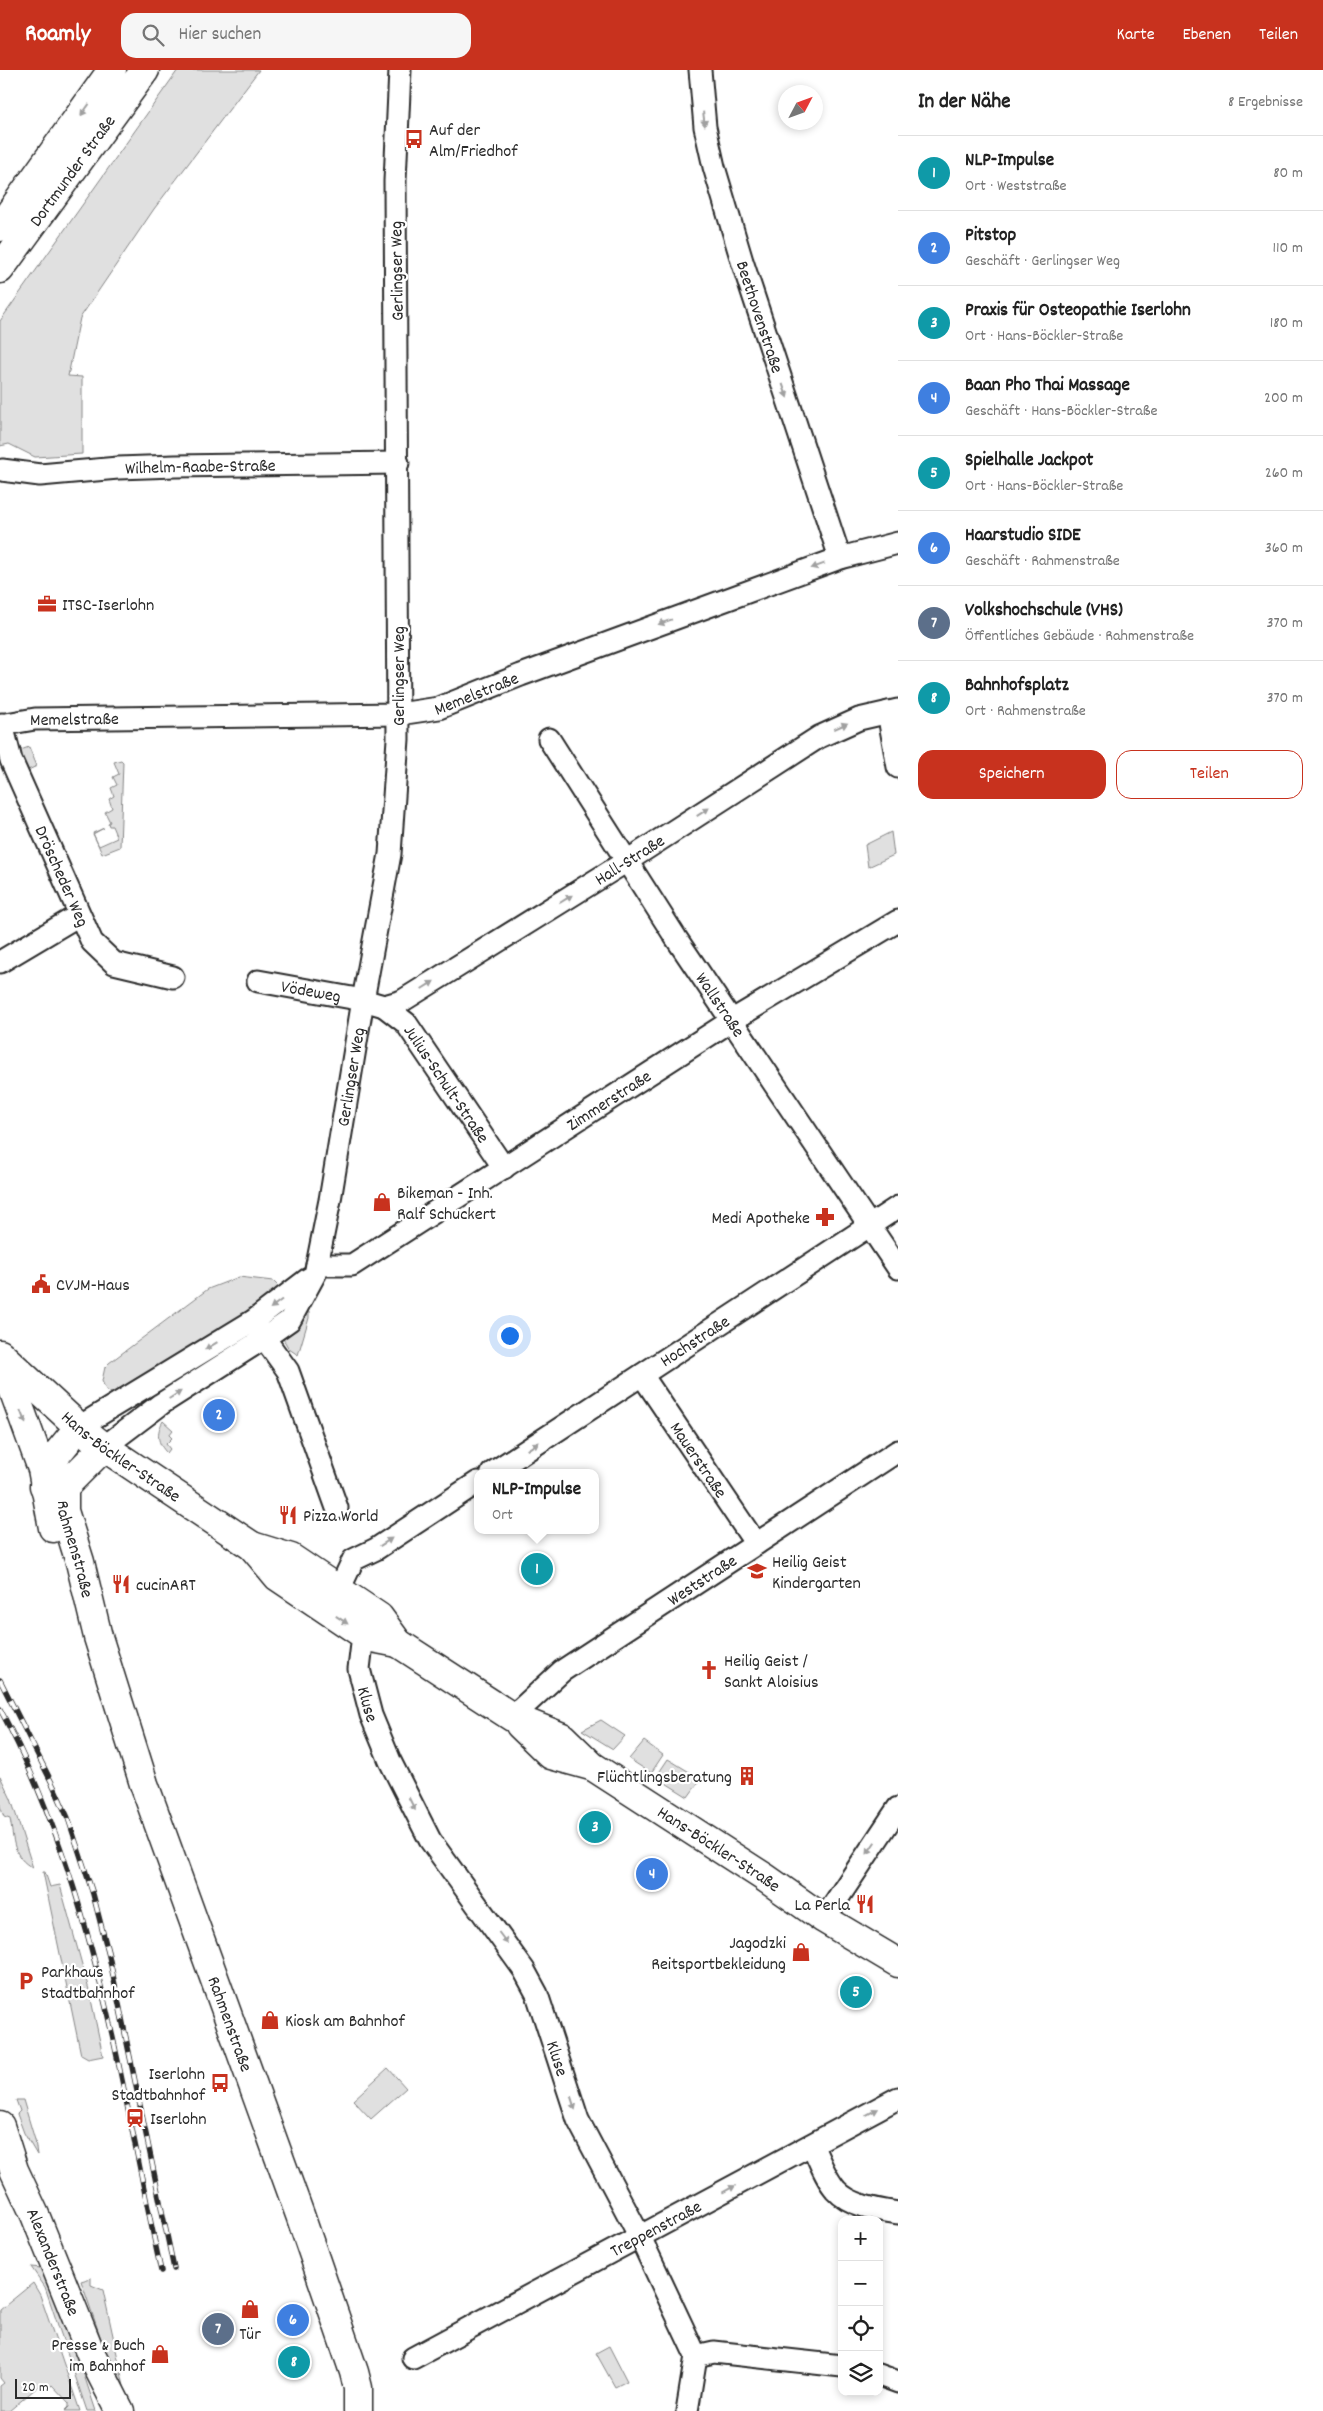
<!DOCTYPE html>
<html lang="de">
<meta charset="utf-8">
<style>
:root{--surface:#fff;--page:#f6f6f6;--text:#222;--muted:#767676;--line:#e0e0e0;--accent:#c8321e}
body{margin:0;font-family:Dekko,sans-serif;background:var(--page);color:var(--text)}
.controls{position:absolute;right:15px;bottom:15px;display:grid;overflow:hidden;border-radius:10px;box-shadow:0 2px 8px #0003}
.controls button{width:45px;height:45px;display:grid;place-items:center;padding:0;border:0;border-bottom:1px solid var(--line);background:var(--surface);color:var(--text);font:25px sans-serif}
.compass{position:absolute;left:778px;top:15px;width:45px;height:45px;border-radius:50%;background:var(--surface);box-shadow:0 2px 8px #0003;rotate:49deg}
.scale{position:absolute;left:15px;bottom:12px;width:56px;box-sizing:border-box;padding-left:5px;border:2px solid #2b2b2b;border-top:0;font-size:14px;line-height:18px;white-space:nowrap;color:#2b2b2b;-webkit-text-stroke:4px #fff;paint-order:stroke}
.you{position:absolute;left:509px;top:1265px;width:18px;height:18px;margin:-12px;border:4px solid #fff;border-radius:50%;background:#1a73e8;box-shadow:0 0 0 8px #1a73e833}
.badge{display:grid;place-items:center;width:32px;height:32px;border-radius:50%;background:var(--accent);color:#fff;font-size:16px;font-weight:700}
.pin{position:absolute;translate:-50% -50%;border:2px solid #fff;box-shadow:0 1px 5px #0006}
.popup{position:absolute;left:474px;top:1399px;width:125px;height:65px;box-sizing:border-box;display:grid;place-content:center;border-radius:10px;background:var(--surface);filter:drop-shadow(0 1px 4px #0005);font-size:16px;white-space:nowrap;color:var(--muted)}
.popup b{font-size:19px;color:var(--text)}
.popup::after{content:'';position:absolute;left:50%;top:100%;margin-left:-10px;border:10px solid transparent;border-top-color:var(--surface)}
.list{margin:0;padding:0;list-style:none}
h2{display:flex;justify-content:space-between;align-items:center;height:65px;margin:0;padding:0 20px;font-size:21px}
h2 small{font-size:16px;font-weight:400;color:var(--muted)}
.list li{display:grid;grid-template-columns:32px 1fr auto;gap:15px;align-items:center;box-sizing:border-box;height:75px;padding:0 20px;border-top:1px solid var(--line)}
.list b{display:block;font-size:19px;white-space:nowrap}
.list p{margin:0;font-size:16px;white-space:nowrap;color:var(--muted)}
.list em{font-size:16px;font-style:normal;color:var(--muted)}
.actions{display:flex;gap:10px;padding:15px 20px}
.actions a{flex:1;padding:11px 0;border:1px solid var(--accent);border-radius:15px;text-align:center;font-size:18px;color:var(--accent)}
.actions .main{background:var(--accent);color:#fff}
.icon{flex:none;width:28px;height:28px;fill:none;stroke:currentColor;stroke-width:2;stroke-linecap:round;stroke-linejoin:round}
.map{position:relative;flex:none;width:898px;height:2341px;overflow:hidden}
header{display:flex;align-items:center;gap:30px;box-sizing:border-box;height:70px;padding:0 25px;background:var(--accent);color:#fff}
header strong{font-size:24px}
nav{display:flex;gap:28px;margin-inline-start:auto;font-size:18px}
.search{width:350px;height:45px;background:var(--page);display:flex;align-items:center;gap:12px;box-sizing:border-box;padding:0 18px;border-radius:15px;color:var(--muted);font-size:19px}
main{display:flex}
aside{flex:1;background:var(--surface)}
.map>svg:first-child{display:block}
</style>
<header>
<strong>Roamly</strong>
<div class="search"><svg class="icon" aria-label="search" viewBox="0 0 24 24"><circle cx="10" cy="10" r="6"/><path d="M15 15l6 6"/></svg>Hier suchen</div>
<nav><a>Karte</a><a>Ebenen</a><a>Teilen</a></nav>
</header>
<main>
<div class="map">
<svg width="898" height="2341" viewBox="0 0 898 2341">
<rect width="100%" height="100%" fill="#fff"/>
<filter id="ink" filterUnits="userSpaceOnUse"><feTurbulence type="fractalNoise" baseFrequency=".02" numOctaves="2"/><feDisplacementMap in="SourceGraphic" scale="10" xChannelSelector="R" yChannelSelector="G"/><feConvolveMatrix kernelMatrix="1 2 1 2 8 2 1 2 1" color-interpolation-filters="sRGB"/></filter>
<g filter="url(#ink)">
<path fill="#e0e0e0" stroke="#868686" d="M178,0h81l-105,139 -74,109 -12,58 14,1v77l-47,3 -26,-13 -9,2v-125z
M29,677l8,19 -11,5 -8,-20z
M121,690l2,2 -3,85 -18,7 -9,-21 11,-5 -11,6 6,12 18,-8 -5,-12h-3l-1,-3 2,-1 -5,-10 7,-4 -3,-9 5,-3 -3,-8 6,-3 -4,-8 6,-3 -5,-12z
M891,762l3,23 -26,12 -3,-22z
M239,1207l34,4 7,7 -19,16 -148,90 -7,-4 -4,-9 3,-14 4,-4 99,-74z
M306,1241l3,1v6l-11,37 -9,-6 -7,-12z
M242,1272l-108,70 -4,-4 98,-62z
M163,1351l10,9 -4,5 3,3 -6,6 4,5 -3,4c-10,-10 -11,-20 -4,-32z
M601,1650l24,16 -12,13 -31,-19z
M644,1671l19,14 -12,18 -22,-14z
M668,1689l33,20 -13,18 -32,-20z
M0,1706l11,23 22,69c-21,-11 -19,-28 -23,-49l-6,-2 -4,-11z
M43,1802h2l5,15 10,-2 29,105 14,66 -15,3 -7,-4z
M388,1998l18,20 -35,31 -18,-19z
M16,2030h7l12,40 2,15 -13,-22 -7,-19 3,-3z
M31,2197l11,1 31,74 23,69h-9l-42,-124z
M91,2208v7l12,5 26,119 -3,2 -45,-130z
M33,2213l7,12 40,116h-15l4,-4v-4l-17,-18 -5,4 -6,-5 -32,27h-9v-25l4,-3 -4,-5v-68z
M609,2276l18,35 -12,6 -19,-34z"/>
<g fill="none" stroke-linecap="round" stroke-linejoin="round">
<g stroke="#2b2b2b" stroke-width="25">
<g id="street">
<path id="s1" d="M700,0l5,57 9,40 28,94 98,297"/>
<path id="s2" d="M2,400l38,5 78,-7 57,-2 223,-3"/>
<path d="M888,642l10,55"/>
<path id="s3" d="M2,654l9,36 81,182 22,21 59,14"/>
<path id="s4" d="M0,655l35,-6 364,-5 40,-6 82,-33 319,-117 58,-15"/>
<path id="s5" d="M549,669l127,199 222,330"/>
<path d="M0,892l79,-47"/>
<path id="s6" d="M258,911l105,19 21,6 18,-5 225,-140 192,-124 40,-18 39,-9"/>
<path id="s7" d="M384,936l22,17 98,145"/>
<path id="s8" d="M317,1195h35l379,-244 167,-100"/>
<path d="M257,1258l31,43 49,137"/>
<path id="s9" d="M642,1305l114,169"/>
<path d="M79,1357l174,-106 55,-42"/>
<path id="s10" d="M104,1377l57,-43 102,-65 27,-19 25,-46 2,-9 13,-65 33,-200 27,-146 8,-115 -3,-558 5,-111"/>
<path id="s11" d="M492,1403l406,-266"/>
<path d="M327,1527l12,-7 14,-30 23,-11 102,-67"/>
<path id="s12" d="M367,1567l-5,7 -3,25 12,46 19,46 40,79 94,130 13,24 41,126 62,117 56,119"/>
<path id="s13" d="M512,1647l50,-46 336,-220"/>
<path d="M824,1849l74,-111"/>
<path d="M812,2075c7,14 13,33 24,45 14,16 43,20 62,23"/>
<path d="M696,2286l18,-4 128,14"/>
<path id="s14" d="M413,2288l485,-260"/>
<path d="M879,2305l19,7"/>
<path d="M687,2341l9,-55"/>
</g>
</g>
<g stroke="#2b2b2b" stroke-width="31">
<g id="secondary">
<path d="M0,157l112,-157"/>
<path id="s15" d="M0,199l145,-199"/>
<path id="s16" d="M0,1284l79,73 25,20 148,99 26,31 89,60 31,6"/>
<path d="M2,1289l40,110 11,59"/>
<path id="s17" d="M104,1377l-40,40v24l16,51 18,75 46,147 156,431 54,157 4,16v23"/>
<path d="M44,1416l13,-32 22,-27"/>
<path id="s18" d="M252,1476l39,12 88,59 19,26 114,74 50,20 30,29 172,111 60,42 74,44"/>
<path d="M520,1655l31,30 40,11"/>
<path id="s19" d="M0,2056l14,44 21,45 56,139 29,57"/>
</g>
</g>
<use href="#street" stroke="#fff" stroke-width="21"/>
<use href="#secondary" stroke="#fff" stroke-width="28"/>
<g stroke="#2b2b2b" stroke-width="5.5">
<path id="rail" d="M0,1610l54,107 14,31 25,76 16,62 65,313
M0,1639c95,178 119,368 161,562"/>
</g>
<use href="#rail" stroke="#fff" stroke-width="4" stroke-dasharray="11" stroke-linecap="butt"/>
</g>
<defs><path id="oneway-solid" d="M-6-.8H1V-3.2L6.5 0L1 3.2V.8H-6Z" transform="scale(1.25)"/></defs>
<g fill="#a0a0a0">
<use href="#oneway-solid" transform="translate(85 40) rotate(126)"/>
<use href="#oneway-solid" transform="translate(704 49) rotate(83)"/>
<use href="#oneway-solid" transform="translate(785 321) rotate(71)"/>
<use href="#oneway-solid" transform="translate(818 496) rotate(160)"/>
<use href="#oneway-solid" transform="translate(665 552) rotate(160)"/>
<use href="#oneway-solid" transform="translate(841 656) rotate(-24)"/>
<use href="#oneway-solid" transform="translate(703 742) rotate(-33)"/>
<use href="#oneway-solid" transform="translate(566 829) rotate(-32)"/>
<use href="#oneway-solid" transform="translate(428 915) rotate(-32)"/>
<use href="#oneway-solid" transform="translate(276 1234) rotate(143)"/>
<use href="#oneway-solid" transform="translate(211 1276) rotate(149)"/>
<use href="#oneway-solid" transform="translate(175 1325) rotate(-32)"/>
<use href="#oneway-solid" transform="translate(23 1347) rotate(69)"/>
<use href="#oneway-solid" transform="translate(533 1376) rotate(-33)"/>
<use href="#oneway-solid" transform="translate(386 1472) rotate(-33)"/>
<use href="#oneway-solid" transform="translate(342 1550) rotate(34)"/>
<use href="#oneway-solid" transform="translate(412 1734) rotate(63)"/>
<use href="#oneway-solid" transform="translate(871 1778) rotate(124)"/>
<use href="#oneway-solid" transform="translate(503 1868) rotate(53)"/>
<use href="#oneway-solid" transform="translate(573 2033) rotate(72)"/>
<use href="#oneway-solid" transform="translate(872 2042) rotate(-28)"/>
<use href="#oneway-solid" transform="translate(729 2119) rotate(-28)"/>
</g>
</g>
<defs>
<g id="bus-bare" transform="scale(1.5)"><path d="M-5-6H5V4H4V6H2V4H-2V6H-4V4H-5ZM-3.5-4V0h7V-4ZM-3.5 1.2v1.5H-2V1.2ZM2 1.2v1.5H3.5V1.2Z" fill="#c8321e" stroke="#fff" stroke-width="2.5" paint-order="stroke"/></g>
<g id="office-bare" transform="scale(1.5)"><path d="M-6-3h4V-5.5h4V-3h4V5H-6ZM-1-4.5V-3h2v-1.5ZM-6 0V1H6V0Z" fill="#c8321e" stroke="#fff" stroke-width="2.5" paint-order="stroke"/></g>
<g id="shop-bare" transform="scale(1.5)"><path d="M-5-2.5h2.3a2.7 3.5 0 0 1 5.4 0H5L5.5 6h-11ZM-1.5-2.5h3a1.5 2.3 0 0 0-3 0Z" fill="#c8321e" stroke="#fff" stroke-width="2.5" paint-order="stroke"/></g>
<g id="pharmacy-bare" transform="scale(1.5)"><path d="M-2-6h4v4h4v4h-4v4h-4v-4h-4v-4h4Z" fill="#c8321e" stroke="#fff" stroke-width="2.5" paint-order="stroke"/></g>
<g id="civic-bare" transform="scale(1.5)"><path d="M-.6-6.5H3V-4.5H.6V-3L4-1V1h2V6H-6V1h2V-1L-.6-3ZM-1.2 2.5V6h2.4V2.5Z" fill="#c8321e" stroke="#fff" stroke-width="2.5" paint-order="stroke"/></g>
<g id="restaurant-bare" transform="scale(1.5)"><path d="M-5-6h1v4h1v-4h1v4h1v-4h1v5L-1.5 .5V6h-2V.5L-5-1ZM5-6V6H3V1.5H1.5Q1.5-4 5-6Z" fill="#c8321e" stroke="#fff" stroke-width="2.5" paint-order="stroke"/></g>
<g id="school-bare" transform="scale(1.5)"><path d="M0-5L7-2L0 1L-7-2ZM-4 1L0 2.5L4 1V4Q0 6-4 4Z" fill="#c8321e" stroke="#fff" stroke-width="2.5" paint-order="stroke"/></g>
<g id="church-bare" transform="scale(1.5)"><path d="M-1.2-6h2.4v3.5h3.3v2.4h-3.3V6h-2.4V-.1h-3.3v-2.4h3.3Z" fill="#c8321e" stroke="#fff" stroke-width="2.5" paint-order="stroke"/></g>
<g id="building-bare" transform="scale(1.5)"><path d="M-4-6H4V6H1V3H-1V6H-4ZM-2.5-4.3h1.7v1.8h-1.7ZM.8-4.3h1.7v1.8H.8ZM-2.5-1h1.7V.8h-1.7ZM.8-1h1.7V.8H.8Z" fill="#c8321e" stroke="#fff" stroke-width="2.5" paint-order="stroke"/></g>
<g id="parking-bare" transform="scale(1.5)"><path d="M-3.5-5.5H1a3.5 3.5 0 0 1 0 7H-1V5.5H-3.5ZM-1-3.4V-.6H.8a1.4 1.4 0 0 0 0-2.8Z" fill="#c8321e" stroke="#fff" stroke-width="2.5" paint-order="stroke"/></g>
<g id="station-bare" transform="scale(1.5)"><path d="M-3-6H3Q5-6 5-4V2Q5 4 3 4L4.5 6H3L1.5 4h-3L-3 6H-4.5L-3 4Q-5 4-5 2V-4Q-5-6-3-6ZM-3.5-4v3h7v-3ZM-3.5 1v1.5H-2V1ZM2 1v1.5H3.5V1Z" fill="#c8321e" stroke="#fff" stroke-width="2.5" paint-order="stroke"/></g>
</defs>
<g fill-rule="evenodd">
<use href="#bus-bare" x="414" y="69"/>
<use href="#office-bare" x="47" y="534"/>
<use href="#shop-bare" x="382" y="1132"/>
<use href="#pharmacy-bare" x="825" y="1147"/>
<use href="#civic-bare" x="41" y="1214"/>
<use href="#restaurant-bare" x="288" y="1445"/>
<use href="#school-bare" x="757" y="1501"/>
<use href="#restaurant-bare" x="121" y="1514"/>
<use href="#church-bare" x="709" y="1600"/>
<use href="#building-bare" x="747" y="1706"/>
<use href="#restaurant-bare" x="865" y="1834"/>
<use href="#shop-bare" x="801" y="1882"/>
<use href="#parking-bare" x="26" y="1911"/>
<use href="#shop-bare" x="270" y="1950"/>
<use href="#bus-bare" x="220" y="2013"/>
<use href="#station-bare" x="135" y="2048"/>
<use href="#shop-bare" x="250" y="2239"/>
<use href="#shop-bare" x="160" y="2284"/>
</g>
<g text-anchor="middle" stroke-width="4.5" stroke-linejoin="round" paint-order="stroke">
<g font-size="18" fill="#2b2b2b" stroke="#fff" text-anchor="start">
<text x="429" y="65">Auf der<tspan x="429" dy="21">Alm/Friedhof</tspan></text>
<text x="62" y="540">ITSC-Iserlohn</text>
<text x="397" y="1128">Bikeman - Inh.<tspan x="397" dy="21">Ralf Schuckert</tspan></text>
<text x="810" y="1153" text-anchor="end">Medi Apotheke</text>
<text x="56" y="1220">CVJM-Haus</text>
<text x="303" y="1451">Pizza World</text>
<text x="772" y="1497">Heilig Geist<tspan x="772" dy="21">Kindergarten</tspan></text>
<text x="136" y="1520">cucinART</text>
<text x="724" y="1596">Heilig Geist /<tspan x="724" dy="21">Sankt Aloisius</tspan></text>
<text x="732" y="1712" text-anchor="end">Flüchtlingsberatung</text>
<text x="850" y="1840" text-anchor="end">La Perla</text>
<text x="786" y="1878" text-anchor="end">Jagodzki<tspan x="786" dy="21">Reitsportbekleidung</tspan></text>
<text x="41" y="1907">Parkhaus<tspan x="41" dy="21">Stadtbahnhof</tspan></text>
<text x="285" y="1956">Kiosk am Bahnhof</text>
<text x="205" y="2009" text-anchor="end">Iserlohn<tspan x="205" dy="21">Stadtbahnhof</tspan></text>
<text x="150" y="2054">Iserlohn</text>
<text x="250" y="2269" text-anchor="middle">Tür</text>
<text x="145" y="2280" text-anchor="end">Presse &amp; Buch<tspan x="145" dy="21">im Bahnhof</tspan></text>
</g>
<g font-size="18" fill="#2b2b2b" stroke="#fff">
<text dy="6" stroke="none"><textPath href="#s15" startOffset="122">Dortmunder Straße</textPath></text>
<text transform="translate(396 201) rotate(-91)" y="6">Gerlingser Weg</text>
<text dy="6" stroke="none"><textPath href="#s1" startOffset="255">Beethovenstraße</textPath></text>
<text dy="6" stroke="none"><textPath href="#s2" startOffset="199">Wilhelm-Raabe-Straße</textPath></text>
<text transform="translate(398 606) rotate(-90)" y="6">Gerlingser Weg</text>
<text dy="6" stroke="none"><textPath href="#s4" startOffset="480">Memelstraße</textPath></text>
<text dy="6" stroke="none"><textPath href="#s4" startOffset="75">Memelstraße</textPath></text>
<text dy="6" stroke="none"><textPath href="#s6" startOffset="415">Hall-Straße</textPath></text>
<text dy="6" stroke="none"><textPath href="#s3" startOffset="164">Dröscheder Weg</textPath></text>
<text dy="6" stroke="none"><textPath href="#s6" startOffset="54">Vödeweg</textPath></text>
<text dy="6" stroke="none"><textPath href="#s5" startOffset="316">Wallstraße</textPath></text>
<text dy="6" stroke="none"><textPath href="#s10" startOffset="478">Gerlingser Weg</textPath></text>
<text dy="6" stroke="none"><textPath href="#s7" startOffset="101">Julius-Schult-Straße</textPath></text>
<text dy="6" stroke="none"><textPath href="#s8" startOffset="340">Zimmerstraße</textPath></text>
<text dy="6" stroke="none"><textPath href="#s11" startOffset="242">Hochstraße</textPath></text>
<text dy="6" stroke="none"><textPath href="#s16" startOffset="159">Hans-Böckler-Straße</textPath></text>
<text dy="6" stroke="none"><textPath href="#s9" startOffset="102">Mauerstraße</textPath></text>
<text dy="6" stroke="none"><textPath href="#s17" startOffset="120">Rahmenstraße</textPath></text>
<text dy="6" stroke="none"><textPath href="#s13" startOffset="235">Weststraße</textPath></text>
<text dy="6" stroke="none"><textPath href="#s12" startOffset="70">Kluse</textPath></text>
<text dy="6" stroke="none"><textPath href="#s18" startOffset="562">Hans-Böckler-Straße</textPath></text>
<text dy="6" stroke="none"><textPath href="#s17" startOffset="620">Rahmenstraße</textPath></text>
<text dy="6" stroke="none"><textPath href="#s12" startOffset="475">Kluse</textPath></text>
<text dy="6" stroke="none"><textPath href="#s14" startOffset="275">Treppenstraße</textPath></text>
<text dy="6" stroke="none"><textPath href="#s19" startOffset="146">Alexanderstraße</textPath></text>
</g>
</g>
</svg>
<div class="controls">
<button>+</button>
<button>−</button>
<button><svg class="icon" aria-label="locate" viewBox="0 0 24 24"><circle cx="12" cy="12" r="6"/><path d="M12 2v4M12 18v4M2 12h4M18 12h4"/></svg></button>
<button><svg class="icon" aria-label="layers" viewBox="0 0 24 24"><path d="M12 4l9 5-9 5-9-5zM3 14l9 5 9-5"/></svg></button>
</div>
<svg class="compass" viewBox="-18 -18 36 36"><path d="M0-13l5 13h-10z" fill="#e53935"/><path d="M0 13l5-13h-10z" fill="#767676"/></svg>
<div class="scale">20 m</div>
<div class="you"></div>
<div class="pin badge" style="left:537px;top:1499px;background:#0f9aa8">1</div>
<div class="popup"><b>NLP-Impulse</b>Ort</div>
<div class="pin badge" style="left:219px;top:1345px;background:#3f7fe0">2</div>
<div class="pin badge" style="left:595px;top:1757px;background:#0f9aa8">3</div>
<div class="pin badge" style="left:652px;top:1804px;background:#3f7fe0">4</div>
<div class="pin badge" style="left:856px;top:1922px;background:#0f9aa8">5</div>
<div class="pin badge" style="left:293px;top:2250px;background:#3f7fe0">6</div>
<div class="pin badge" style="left:218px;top:2259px;background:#5c6f8a">7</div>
<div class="pin badge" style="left:294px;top:2292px;background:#0f9aa8">8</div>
</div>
<aside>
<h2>In der Nähe<small>8 Ergebnisse</small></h2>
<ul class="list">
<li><span class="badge" style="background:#0f9aa8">1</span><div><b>NLP-Impulse</b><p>Ort · Weststraße</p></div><em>80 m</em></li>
<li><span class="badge" style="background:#3f7fe0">2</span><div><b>Pitstop</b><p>Geschäft · Gerlingser Weg</p></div><em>110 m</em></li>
<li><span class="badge" style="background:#0f9aa8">3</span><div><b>Praxis für Osteopathie Iserlohn</b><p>Ort · Hans-Böckler-Straße</p></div><em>180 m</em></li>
<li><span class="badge" style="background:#3f7fe0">4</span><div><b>Baan Pho Thai Massage</b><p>Geschäft · Hans-Böckler-Straße</p></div><em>200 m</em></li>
<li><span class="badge" style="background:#0f9aa8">5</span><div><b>Spielhalle Jackpot</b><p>Ort · Hans-Böckler-Straße</p></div><em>260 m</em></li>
<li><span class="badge" style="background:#3f7fe0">6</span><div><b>Haarstudio SIDE</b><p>Geschäft · Rahmenstraße</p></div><em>360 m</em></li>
<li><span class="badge" style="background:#5c6f8a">7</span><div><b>Volkshochschule (VHS)</b><p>Öffentliches Gebäude · Rahmenstraße</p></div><em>370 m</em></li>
<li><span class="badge" style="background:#0f9aa8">8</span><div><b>Bahnhofsplatz</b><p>Ort · Rahmenstraße</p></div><em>370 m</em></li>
</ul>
<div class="actions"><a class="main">Speichern</a><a>Teilen</a></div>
</aside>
</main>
